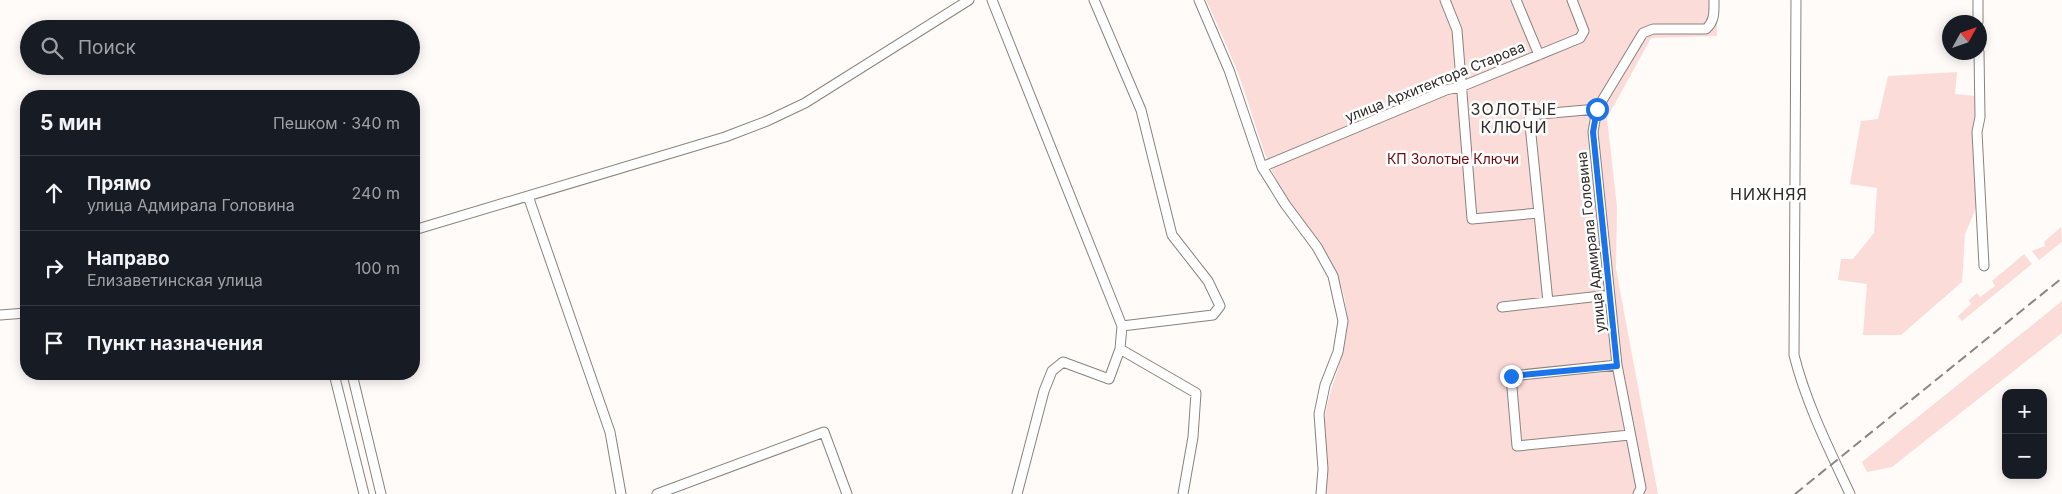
<!DOCTYPE html>
<html lang="ru">
<meta charset="utf-8">
<style>
:root{--surface:#171b24;--page:#242831;--text:#f1f3f6;--muted:#9ea1a6;--line:#363941}
body{margin:0;font-family:Inter,sans-serif;background:var(--page);color:var(--text)}
.controls{position:absolute;right:15px;bottom:15px;display:grid;overflow:hidden;border-radius:10px;box-shadow:0 2px 12px #0003}
.controls button{width:45px;height:45px;display:grid;place-items:center;padding:0;border:0;border-bottom:1px solid var(--line);background:var(--surface);color:var(--text);font:25px sans-serif}
.compass{position:absolute;left:1942px;top:15px;width:45px;height:45px;border-radius:50%;background:var(--surface);box-shadow:0 2px 12px #0003;rotate:50deg}
.stop{position:absolute;width:15px;height:15px;margin:-11px;border:4px solid #1a73e8;border-radius:50%;background:#fff}
.stop.end{background:#1a73e8;border-color:#fff;box-shadow:0 1px 5px #0008}
.list{margin:0;padding:0;list-style:none}
h2{display:flex;justify-content:space-between;align-items:center;height:65px;margin:0;padding:0 20px;font-size:21px}
h2 small{font-size:16px;font-weight:400;color:var(--muted)}
.list li{display:grid;grid-template-columns:32px 1fr auto;gap:15px;align-items:center;box-sizing:border-box;height:75px;padding:0 20px;border-top:1px solid var(--line)}
.list b{display:block;font-size:19px;white-space:nowrap}
.list p{margin:0;font-size:16px;white-space:nowrap;color:var(--muted)}
.list em{font-size:16px;font-style:normal;color:var(--muted)}
.icon{flex:none;width:28px;height:28px;fill:none;stroke:currentColor;stroke-width:2;stroke-linecap:round;stroke-linejoin:round}
.map{position:relative;flex:none;width:2062px;height:494px;overflow:hidden}
.search{position:absolute;background:var(--surface);box-shadow:0 2px 12px #0003;left:20px;top:20px;width:400px;height:55px;display:flex;align-items:center;gap:12px;box-sizing:border-box;padding:0 18px;border-radius:28px;color:var(--muted);font-size:19px}
.panel{position:absolute;background:var(--surface);box-shadow:0 2px 12px #0003;left:20px;top:90px;width:400px;height:290px;border-radius:20px}
.map>svg:first-child{display:block}
</style>
<div class="map">
<svg width="2062" height="494" viewBox="0 0 2062 494">
<rect width="100%" height="100%" fill="#fefbf8"/>
<path fill="#fcdcd8" d="M1206,0h511v36l-66,2 -44,80 10,89 -1,62 42,225h-332c-1,-24 -5,-51 -1,-76 4,-34 25,-68 22,-103 -5,-61 -52,-93 -76,-146 -13,-31 -21,-64 -33,-96 -10,-25 -21,-49 -32,-73z
M1957,72l-2,22 21,2v112l-11,26 -3,48 -61,53h-38l4,-51 -29,-4 3,-21h12l21,-26 3,-45 -27,-4 11,-63 17,-2 10,-43z
M2061,227l1,15 -23,18 -7,-9 13,-5 -1,-4z
M2024,254l8,10 -70,57 -4,-5 13,-12 -2,-4 8,-7 3,4 15,-11 -3,-5z
M2062,301v32l-170,134 -25,5 -5,-10z"/>
<g fill="none" stroke-linecap="round" stroke-linejoin="round">
<g stroke="#8a837c" stroke-width="11">
<path id="minor" d="M992,0l130,326 -2,23 -11,30 -46,-17 -11,9 -8,20 -27,103
M1094,0l47,110 31,125 36,46 12,25 -7,9 -91,11
M1199,0l30,70 33,97 23,37 32,43 16,29 10,45 -5,31 -13,33 -6,29 4,55 -2,25
M1445,0l12,30 15,189 67,-6
M1516,0l23,55
M1796,0l-2,355c12,48 35,94 56,139
M1978,0v22
M1979,52l1,65 -3,15 7,134
M1262,167l184,-77 17,-4 117,-48 4,-7 -12,-31
M528,196l82,236 11,62
M414,230l311,-93 42,-16 38,-18 164,-103
M1548,302l-19,-187 68,-6
M1502,307l108,-12
M0,315l26,-2
M1120,349l76,44 -3,44 -10,57
M1617,365l-106,11 6,70 113,-11
M334,374l30,120
M352,374l29,120
M657,494l167,-62 23,62
M1638,494l3,-6 -24,-123 -24,-233 4,-23 46,-76 10,-4h53c9,-8 8,-17 8,-29"/>
</g>
<use href="#minor" stroke="#fff" stroke-width="9"/>
<path stroke="#898683" stroke-width="2" stroke-dasharray="10 5" stroke-linecap="butt" d="M1795,494l267,-216"/>
</g>
<g fill="none" stroke-linecap="round" stroke-linejoin="round">
<path stroke="#1a73e8" stroke-width="6" d="M1511,376l106,-10 -24,-234 4,-23"/>
</g>
<g text-anchor="middle" stroke-width="5" stroke-linejoin="round" paint-order="stroke">
<g font-size="14" fill="#2e2b28" stroke="#fff">
<text transform="translate(1435 82) rotate(-22)" y="5">улица Архитектора Старова</text>
<text transform="translate(1591 242) rotate(-96)" y="5">улица Адмирала Головина</text>
</g>
<g font-size="14" fill="#72080e" stroke="#fff">
<text x="1453" y="164">КП Золотые Ключи</text>
</g>
<g font-size="16" letter-spacing="1" fill="#2e2b28" stroke="#fff">
<text x="1514" y="115">ЗОЛОТЫЕ<tspan x="1514" dy="18">КЛЮЧИ</tspan></text>
<text x="1769" y="200">НИЖНЯЯ</text>
</g>
</g>
</svg>
<div class="controls">
<button>+</button>
<button>−</button>
</div>
<svg class="compass" viewBox="-18 -18 36 36"><path d="M0-13l5 13h-10z" fill="#e53935"/><path d="M0 13l5-13h-10z" fill="#9ea1a6"/></svg>
<div class="stop" style="left:1597px;top:109px"></div>
<div class="stop end" style="left:1511px;top:376px"></div>
<div class="search"><svg class="icon" aria-label="search" viewBox="0 0 24 24"><circle cx="10" cy="10" r="6"/><path d="M15 15l6 6"/></svg>Поиск</div>
<section class="panel">
<h2>5 мин<small>Пешком · 340 m</small></h2>
<ul class="list">
<li><svg class="icon" aria-label="ahead" viewBox="0 0 24 24"><path d="M12 20V5M6 11l6-6 6 6"/></svg><div><b>Прямо</b><p>улица Адмирала Головина</p></div><em>240 m</em></li>
<li><svg class="icon" aria-label="right" viewBox="0 0 24 24"><path d="M7 20v-9h11M14 6l5 5-5 5"/></svg><div><b>Направо</b><p>Елизаветинская улица</p></div><em>100 m</em></li>
<li><svg class="icon" aria-label="arrive" viewBox="0 0 24 24"><path d="M6 21V4h12l-3 4 3 4H6"/></svg><div><b>Пункт назначения</b></div></li>
</ul>
</section>
</div>
